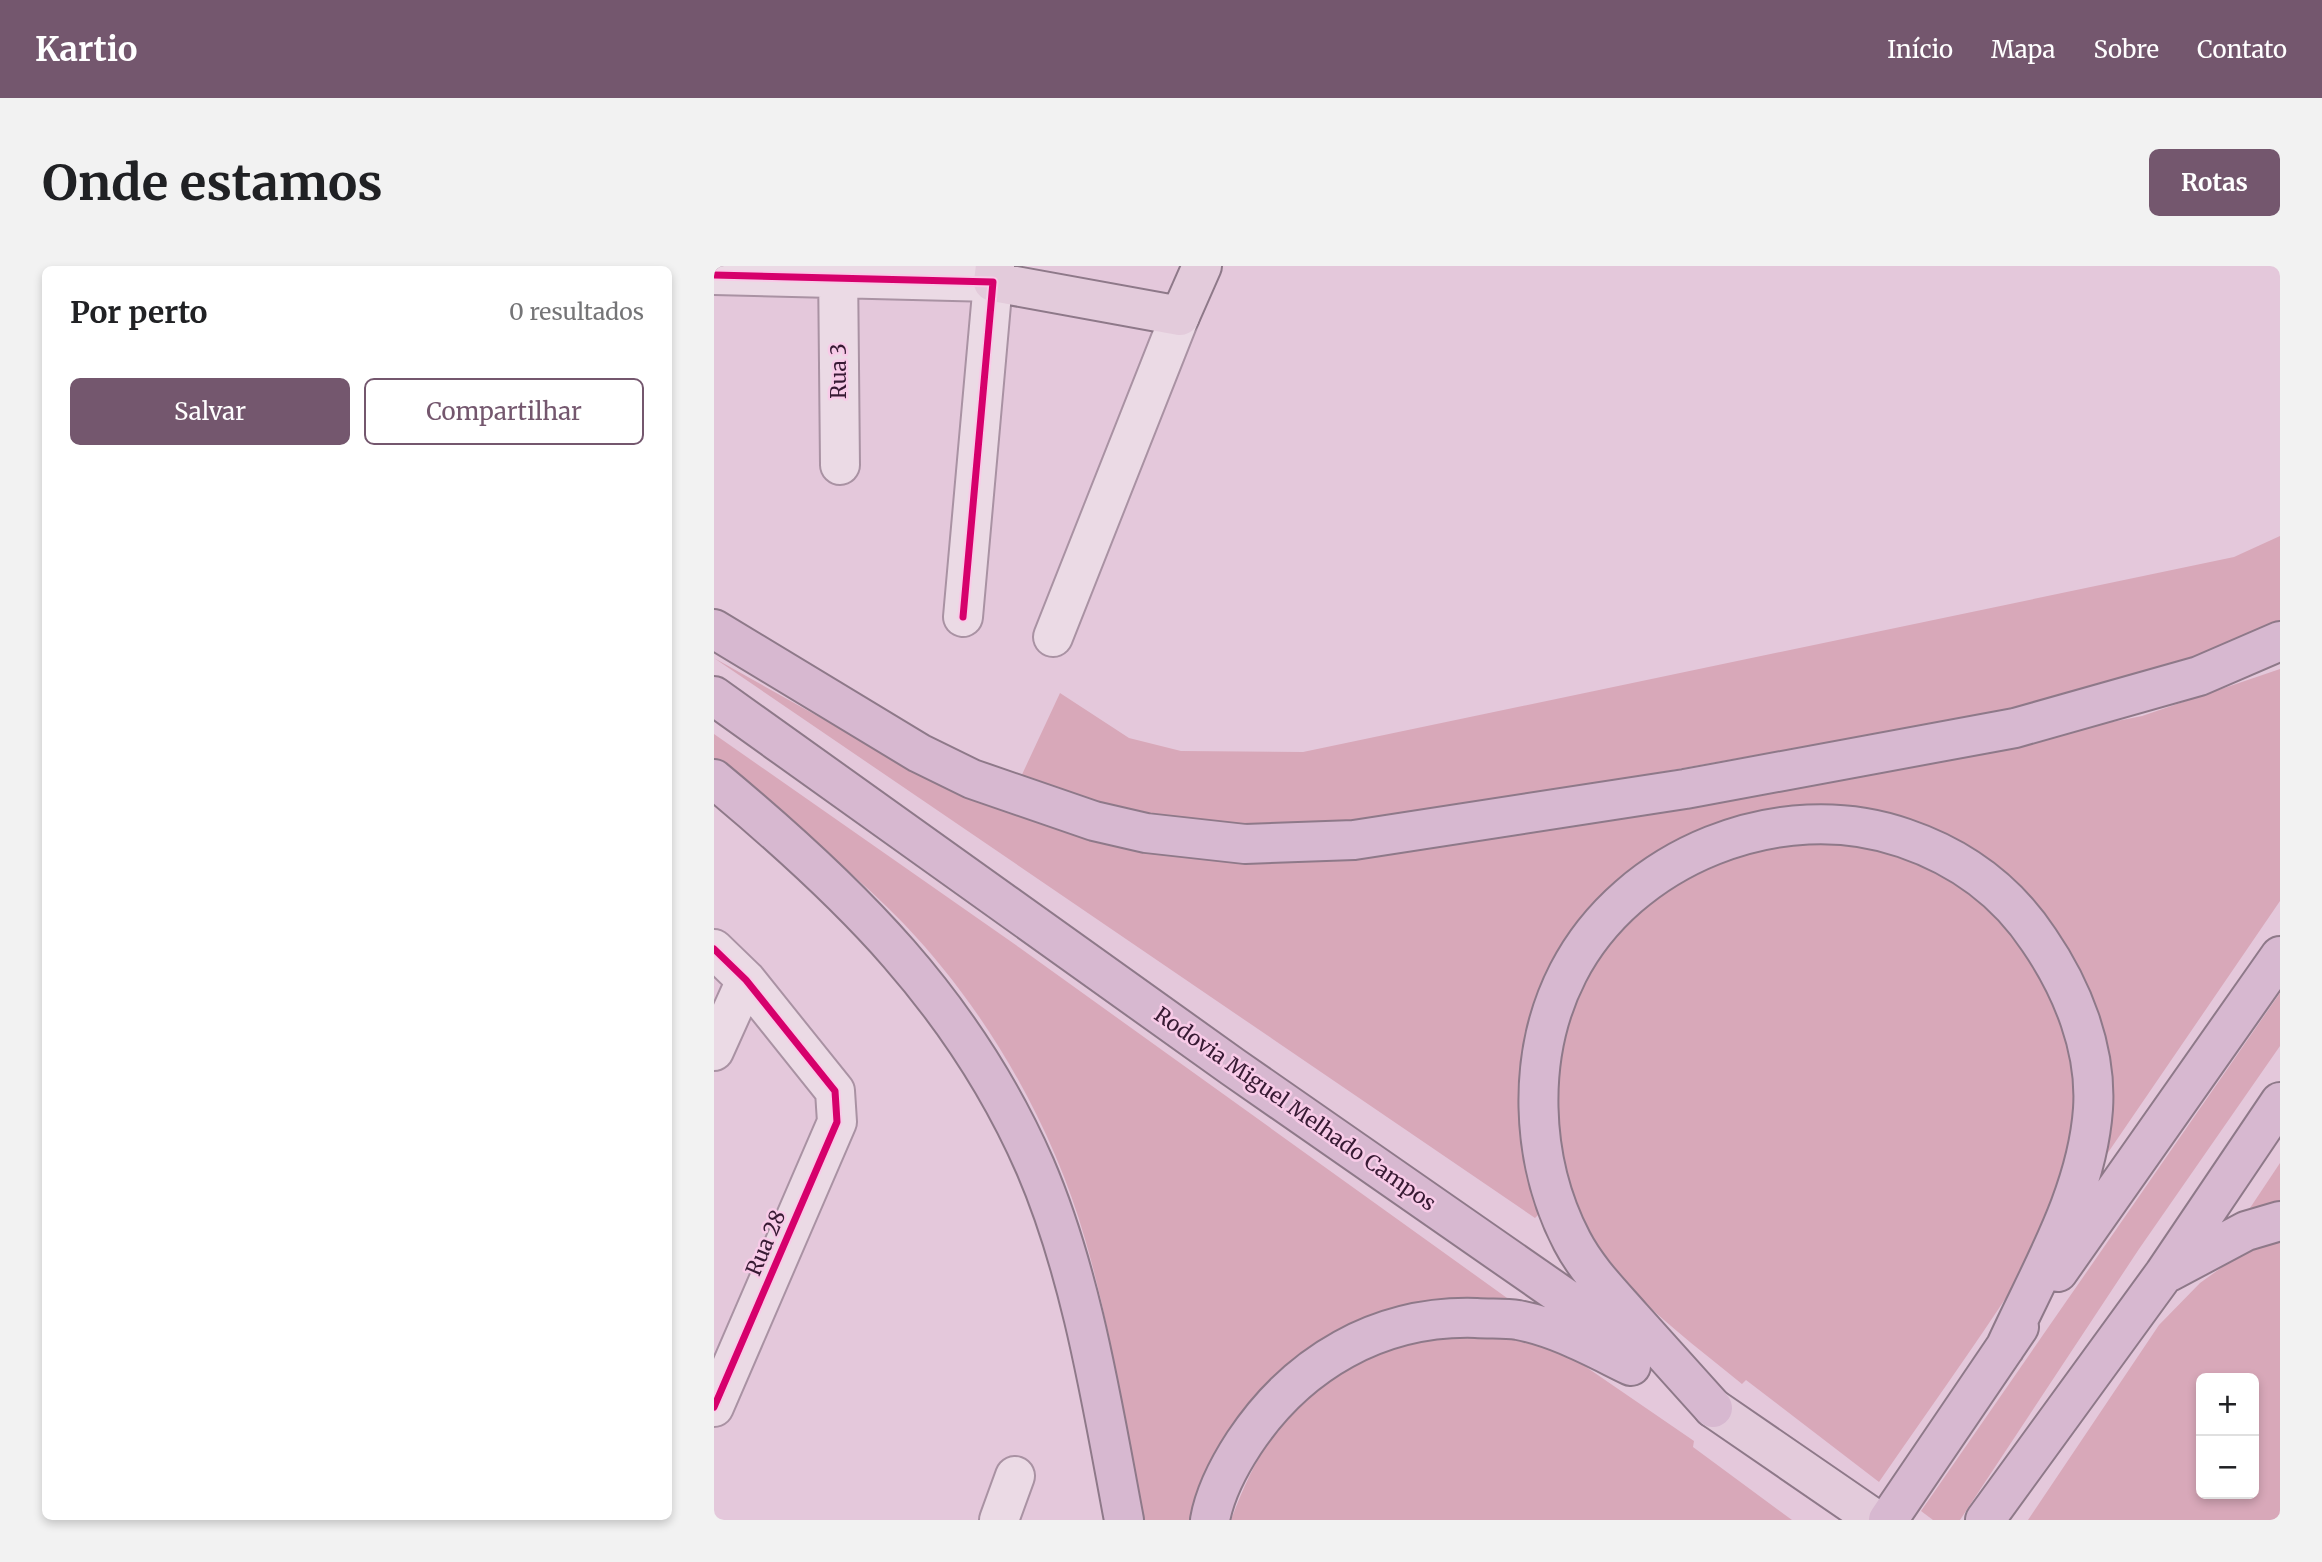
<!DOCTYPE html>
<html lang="pt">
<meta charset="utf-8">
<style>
:root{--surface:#fff;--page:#f2f2f2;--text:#202124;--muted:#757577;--line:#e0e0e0;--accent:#74576e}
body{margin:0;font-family:Merriweather,serif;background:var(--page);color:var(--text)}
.controls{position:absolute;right:21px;bottom:21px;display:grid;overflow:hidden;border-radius:10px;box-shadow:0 4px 10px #0003}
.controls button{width:63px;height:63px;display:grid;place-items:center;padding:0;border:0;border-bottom:2px solid var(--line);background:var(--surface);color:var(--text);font:35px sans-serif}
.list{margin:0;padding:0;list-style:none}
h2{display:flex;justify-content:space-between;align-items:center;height:91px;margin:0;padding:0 28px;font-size:30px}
h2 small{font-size:23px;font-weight:400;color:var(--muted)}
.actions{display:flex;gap:14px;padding:21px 28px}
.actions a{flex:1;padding:16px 0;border:2px solid var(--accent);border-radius:10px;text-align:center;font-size:24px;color:var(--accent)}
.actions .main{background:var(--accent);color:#fff}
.map{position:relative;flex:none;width:1566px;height:1254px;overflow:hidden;border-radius:10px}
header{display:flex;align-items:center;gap:42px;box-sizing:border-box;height:98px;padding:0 35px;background:var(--accent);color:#fff}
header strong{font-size:33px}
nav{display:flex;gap:38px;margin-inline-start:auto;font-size:24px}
.intro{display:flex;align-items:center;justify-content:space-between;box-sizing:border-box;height:168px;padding:0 42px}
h1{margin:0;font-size:49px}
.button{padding:18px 32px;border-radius:10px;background:var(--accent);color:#fff;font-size:24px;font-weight:700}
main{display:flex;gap:42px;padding:0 42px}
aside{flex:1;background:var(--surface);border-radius:10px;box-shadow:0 4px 10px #0003}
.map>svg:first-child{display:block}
</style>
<header>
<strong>Kartio</strong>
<nav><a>Início</a><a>Mapa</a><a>Sobre</a><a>Contato</a></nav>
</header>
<div class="intro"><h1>Onde estamos</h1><a class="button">Rotas</a></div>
<main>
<aside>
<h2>Por perto<small>0 resultados</small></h2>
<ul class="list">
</ul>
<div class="actions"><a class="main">Salvar</a><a>Compartilhar</a></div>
</aside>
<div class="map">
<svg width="1566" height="1254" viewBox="0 0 1566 1254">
<rect width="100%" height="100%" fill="#e4c8db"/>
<path fill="#d8a8b9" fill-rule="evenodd" d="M1566,270v93l-62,25 -177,50 -609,109c-78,8 -157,16 -235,9 -61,-5 -120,-24 -178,-41l41,-88 69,45 52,13 122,1 931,-195z
M0,392l225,126 69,29 140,39 909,-119 85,-17 138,-47v232l-175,256 7,-66 -10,-55 -18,-58 -29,-46 -39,-48 -250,-72 -211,158 -14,242 -6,6z
M0,468l306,214 494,355 -154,22 -165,195h-53c-17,-94 -30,-189 -57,-281 -33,-115 -98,-228 -181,-315 -57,-60 -126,-109 -190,-161z
M1081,577c88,0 152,23 213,86 18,19 29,39 41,62 27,51 29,81 24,137 -1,14 0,30 -4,43 -19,66 -61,124 -99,180 -30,44 -61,87 -91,131l-133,-102 -4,4c-58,-48 -123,-93 -160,-159 -11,-19 -22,-65 -25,-87 -2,-11 0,-25 1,-37 0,-16 -2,-36 2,-52 27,-120 120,-185 235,-206z
M1566,727v53l-141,203 -179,271h-27l-12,-9z
M1566,897v39l-30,6z
M1566,972v282h-252l131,-195 41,-42 39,-28zM1487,1112h53v116h-53z
M734,1071h70l55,21 121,83 -1,6 99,73h-561c40,-109 97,-171 217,-183z"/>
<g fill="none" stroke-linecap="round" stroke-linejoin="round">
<g stroke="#a992a3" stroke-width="42">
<path id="minor" d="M124,0l2,199
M0,9l279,7 -30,335
M339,371l127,-321
M0,683l32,31 89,111 2,31 -123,285
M0,785l32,-71
M285,1254l16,-44"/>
</g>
<g stroke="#8e7989" stroke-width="42">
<path id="major" d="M281,0l-2,16 187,34 22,-50
M999,1142l163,112"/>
</g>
<g stroke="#8e7989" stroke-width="42">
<path id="highway" d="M0,363l205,124 53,26 122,42 52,12 99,11 109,-4 331,-51 330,-61 184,-52 81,-35
M0,430l519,371 407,283
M0,513c135,112 250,224 321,387 47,109 67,238 89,354
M1344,1006l222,-316
M1455,1006l77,-41 34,-10
M999,1142c-27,-30 -54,-60 -81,-90 -21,-24 -45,-48 -60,-77 -42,-81 -46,-186 -4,-268 60,-117 213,-178 336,-135 56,19 102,52 135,102 33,48 58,109 54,169 -6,85 -53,162 -88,239
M496,1254c5,-28 19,-54 34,-77 53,-80 135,-128 232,-125 14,1 29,0 42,2 41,8 76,28 113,46
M1174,1254l131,-193
M1271,1254l179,-246 116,-172"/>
</g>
<use href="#minor" stroke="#ebdae5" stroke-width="38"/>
<use href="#major" stroke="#e3cbdb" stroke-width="38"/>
<use href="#highway" stroke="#d7b8d0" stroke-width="38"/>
<g stroke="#f8cbe8" stroke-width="11">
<path id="cycleway" d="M0,9l279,7 -30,335
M0,683l32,31 89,111 2,31 -123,285"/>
</g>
<use href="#cycleway" stroke="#d6006c" stroke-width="7"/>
</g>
<g text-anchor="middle" stroke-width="5" stroke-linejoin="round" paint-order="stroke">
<g font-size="21" fill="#371a33" stroke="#f8cbe8">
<text transform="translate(125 105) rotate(-90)" y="7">Rua 3</text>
<text transform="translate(581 843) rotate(35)" y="7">Rodovia Miguel Melhado Campos</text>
<text transform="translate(52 977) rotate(-67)" y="7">Rua 28</text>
</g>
</g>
</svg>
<div class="controls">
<button>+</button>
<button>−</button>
</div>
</div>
</main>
